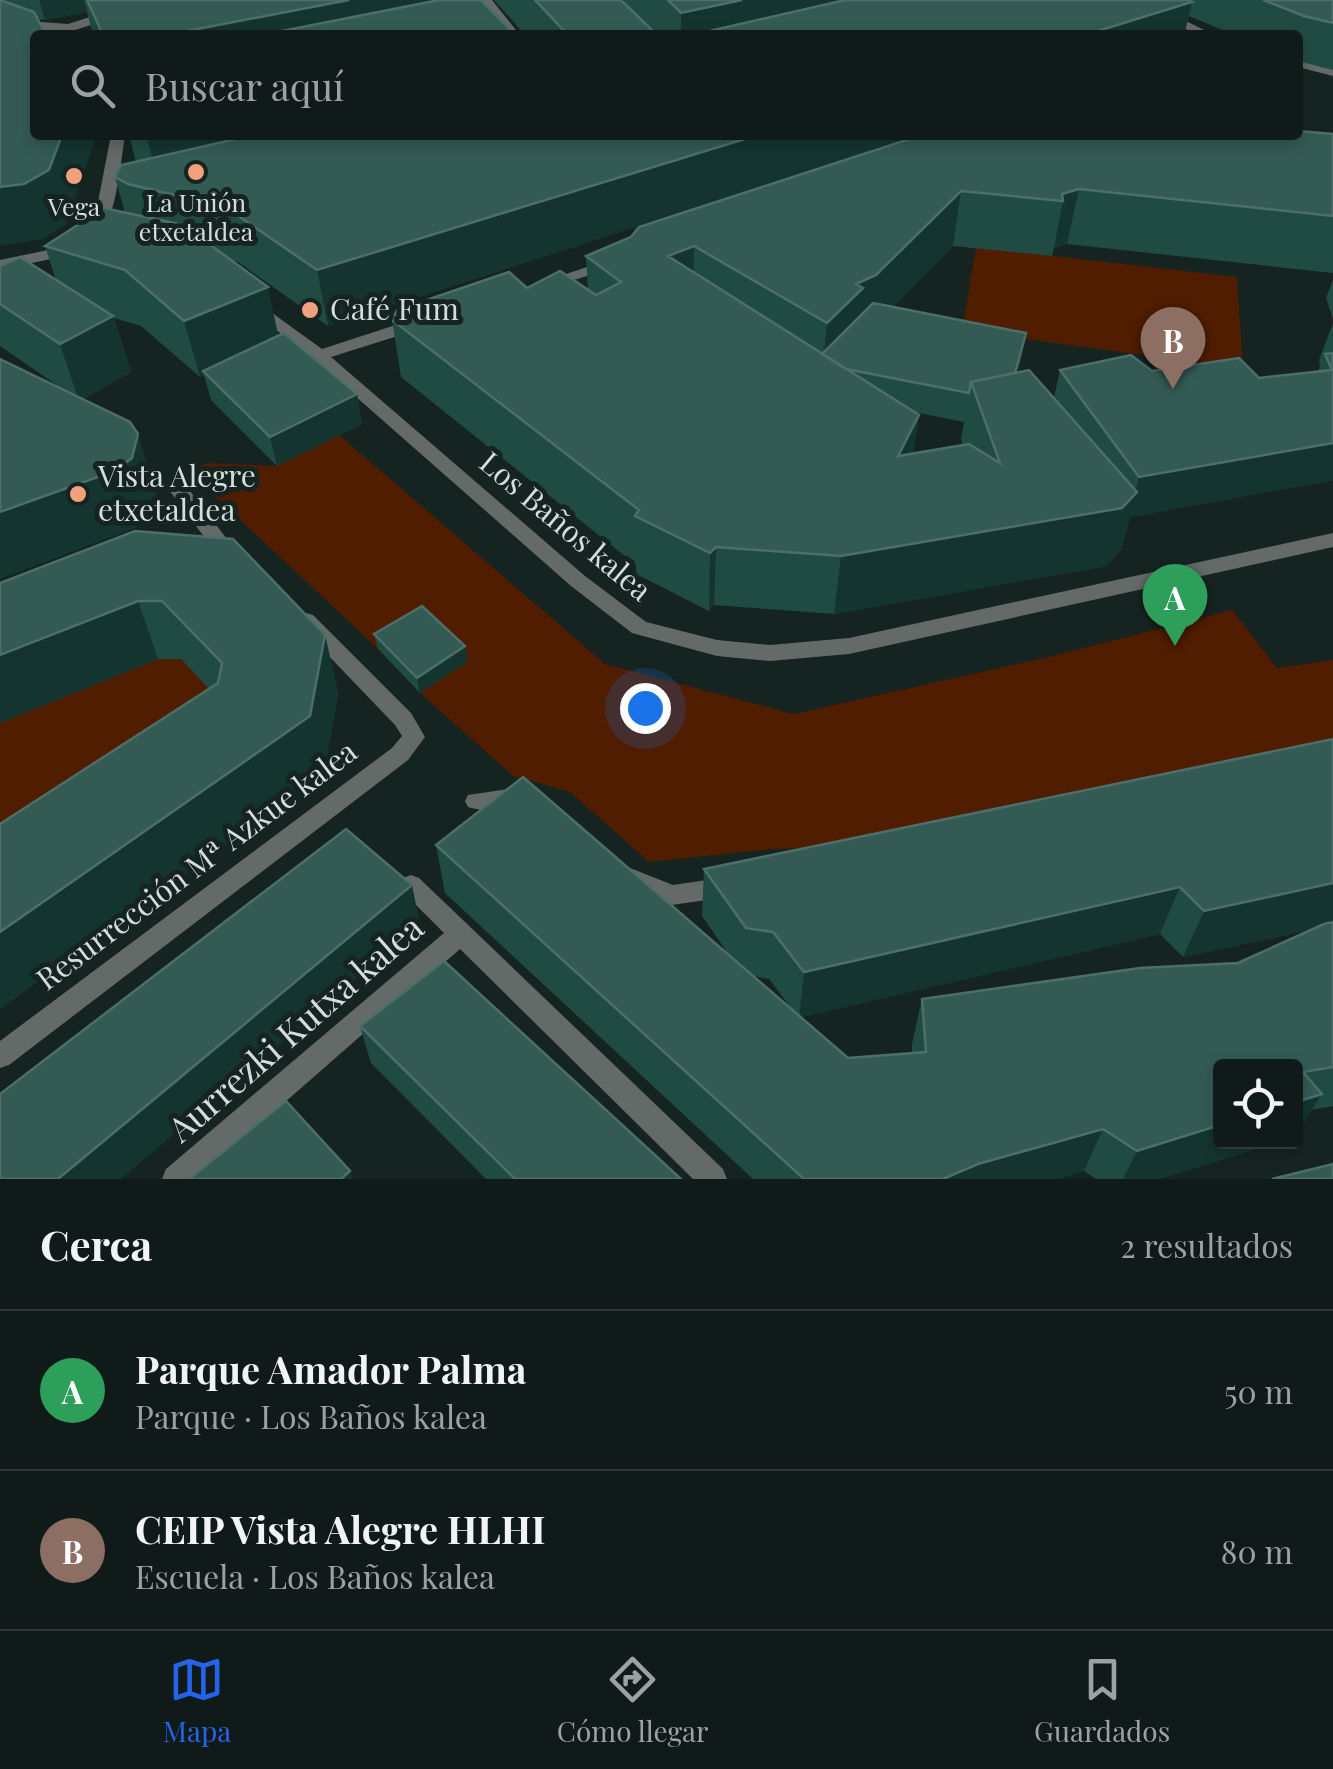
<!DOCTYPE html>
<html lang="es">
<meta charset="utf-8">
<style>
:root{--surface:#101b19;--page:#1e2826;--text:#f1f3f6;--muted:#9ca1a2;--line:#303938;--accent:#2563eb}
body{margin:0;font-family:"Playfair Display",serif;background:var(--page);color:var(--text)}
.controls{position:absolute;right:30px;bottom:30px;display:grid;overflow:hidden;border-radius:10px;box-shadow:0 5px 15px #0003}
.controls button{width:90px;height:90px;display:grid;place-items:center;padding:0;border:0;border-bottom:2px solid var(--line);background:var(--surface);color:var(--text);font:50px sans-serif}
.you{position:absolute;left:645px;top:708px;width:35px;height:35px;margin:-25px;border:8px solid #fff;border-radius:50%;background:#1a73e8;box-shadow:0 0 0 15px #1a73e833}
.badge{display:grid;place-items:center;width:65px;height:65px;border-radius:50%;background:var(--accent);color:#fff;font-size:32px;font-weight:700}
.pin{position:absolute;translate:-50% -82px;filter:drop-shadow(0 2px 5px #0008)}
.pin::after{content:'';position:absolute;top:52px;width:35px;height:30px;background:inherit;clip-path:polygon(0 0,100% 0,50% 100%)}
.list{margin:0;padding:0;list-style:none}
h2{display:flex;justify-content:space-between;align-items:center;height:130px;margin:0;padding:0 40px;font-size:42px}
h2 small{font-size:32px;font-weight:400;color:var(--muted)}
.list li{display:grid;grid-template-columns:65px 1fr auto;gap:30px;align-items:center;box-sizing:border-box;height:160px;padding:0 40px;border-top:2px solid var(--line)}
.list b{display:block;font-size:38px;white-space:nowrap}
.list p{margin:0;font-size:32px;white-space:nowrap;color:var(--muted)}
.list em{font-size:32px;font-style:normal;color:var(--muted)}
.icon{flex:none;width:55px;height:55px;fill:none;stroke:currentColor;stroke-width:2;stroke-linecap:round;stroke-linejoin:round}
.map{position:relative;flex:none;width:1333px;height:1179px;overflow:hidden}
.search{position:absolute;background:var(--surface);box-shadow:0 5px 15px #0003;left:30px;right:30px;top:30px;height:110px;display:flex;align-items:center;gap:25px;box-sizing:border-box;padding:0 35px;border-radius:10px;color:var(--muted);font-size:38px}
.sheet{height:450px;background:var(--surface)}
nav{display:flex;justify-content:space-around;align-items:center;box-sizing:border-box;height:140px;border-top:2px solid var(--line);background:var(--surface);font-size:28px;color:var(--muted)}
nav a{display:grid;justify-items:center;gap:5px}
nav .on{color:var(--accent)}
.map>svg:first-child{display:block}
</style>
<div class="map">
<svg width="1333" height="1179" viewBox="0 0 1333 1179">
<rect width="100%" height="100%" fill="#162421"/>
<path fill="#501d00" d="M976,247l261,30 6,91 -281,-37z
M339,435l266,229 189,50 259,-58 179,-46 45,58 56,-8v79l-380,77 -108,31 -72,2 -124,13 -79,-70 -57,-16 -93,-83 46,-31 -88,-13 -189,-177 18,-9 70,3z
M158,659h23l59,62 -240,179v-177z"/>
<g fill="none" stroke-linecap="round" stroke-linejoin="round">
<path fill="#636a68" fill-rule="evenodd" d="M480,0h12l28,35h-13z
M1128,0h16l70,35h-16z
M115,9l4,1v6l-50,16 -69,-5v-8l68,5z
M1298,59l35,9v8l-35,-9z
M111,135h14c-4,24 -9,92 -30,104l-8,-5 9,-22z
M72,245l6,2v6l-78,17v-10z
M613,258l6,2v6l-74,23 -8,-5z
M257,302l65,47 89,-29h12v8l-92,29 254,219 61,46 71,18 53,5 79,-7 484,-105v14l-484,107 -79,7 -53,-5 -85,-23 -61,-47 -258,-227 -62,-49 -2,-3z
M176,480l7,2 54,70 3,5 -3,5h-14l-54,-72 -2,-4 2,-4z
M306,613l7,2 98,98 14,24 -17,23 -399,305 -9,3v-27l392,-293 10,-12 -7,-11 -96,-100 -3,-5 3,-5z
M522,787l8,3 3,6 -3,6c-17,6 -45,11 -62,5l-3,-6 3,-6z
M630,868l43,17 54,-8 8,3 4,7 -4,7 -8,3 -55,8 -50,-20 -4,-7 4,-7z
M411,875l8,3 304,291 4,10h-34l-233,-230 -263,230h-35l4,-10 278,-236 -41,-41 -4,-7 4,-7z"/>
</g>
<path fill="#204b43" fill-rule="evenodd" d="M0,0h481l34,35h-422l-6,-23 -42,8 -7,-1 28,205 -24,15 -42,6z
M494,0h127l3,2v-2h709v70l-35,-9v-26h-64l-45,-19 -5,19h-659z
M1333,134v139l-266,-29 -13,4 -2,8 -99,-10 -60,61 128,55 -4,11 37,25 6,-28 92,1 107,7 59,-7 2,-5 -1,-6 14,-37v157l-203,37 -9,33 -15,16 -272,48 -120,-9 -5,6 -73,-37v-9l-235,-188 -9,-57 135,-32 61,1 -2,-33 276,-102 -534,172 -90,-64 -7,-2 48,76 78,58 5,30 -85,42 -66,-66 -7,-25 -4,2 -59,-51 -27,-8 17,54 -48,27 73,93 -6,24 -15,12 -74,-140 -61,-42v-80l56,14 -11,-34 80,-33 -10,-36 21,-15 -7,-27zM914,412l50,10 -3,17 2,6 -50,9 6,-39z
M1333,280v39l-7,-21z
M135,531l190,104 13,58 -14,80 -324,236v-185l209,-135 -28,-30h-23l-158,64z
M374,634l91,12 2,16 -47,31 -42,-44z
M1333,739v367l-22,4 -15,25v-69l-136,113h-64l-12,-8 -26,8h-305l-308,-286 -9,-48 293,110 -27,-39 2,-47zM1314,929l-76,34 -316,36 -10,45v9l-64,5 -47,-41 359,-83 23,23zM754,976l15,3 23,30z
M360,1026l321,153h-195l-115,-116z"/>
<path fill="#14352f" d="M39,0h45l3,12 -42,8z
M349,0h111l-29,35h-265z
M742,0h186l-120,35h-127v-22z
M1192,2l-8,33h-99z
M62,135h35l-31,89 -24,15 -42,6v-58z
M146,135h257l-242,56z
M758,135h165l-595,191 -11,-56z
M1079,189l-12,55 -13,4 9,-47 -1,-7z
M961,191l-8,55 -84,85 -46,34 4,-42 29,-39z
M694,246l-1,56 -25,-46z
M268,287l12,57 -77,27 1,4 -4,2 -16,-56z
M113,316l18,56 -52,29 -19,-57z
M1026,333l-5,29 -20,68 6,-30z
M357,394l5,30 -85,42 -7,-29z
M919,415l-9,58 -12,-17z
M138,434l18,58 -6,24 -15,12 -135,51v-67z
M1333,443v37l-203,37 -9,33 -15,16 -272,48 7,-58 293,-60 5,-19z
M716,547l-2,58 -5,6 1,-58z
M138,601l20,58 -158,64v-68z
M325,635l13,58 -14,80 -324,236v-77z
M465,646l2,16 -47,31 -3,-15z
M1333,883v42l-150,32 21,-46z
M412,885l8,39 -299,255h-63z
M1180,887l-20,47 -361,84 5,-46z
M1322,1094l-26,41v-33z
M1220,1125v17h60l-120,37h-37l14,-28z
M1103,1129l-19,42 -26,8h-115l35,-15z
M350,1171l3,8h-12z"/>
<path fill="#335b54" stroke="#4c6f69" stroke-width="2.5" d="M0,0l34,12 12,23h-11v100h27l-13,35 -25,14 -24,3z
M87,0h262l-183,35h-63z
M439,0h42l34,35h-253z
M535,0h86l36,35h-89z
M668,0h74l-61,13z
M845,0h343l4,2 -107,33h-393z
M1263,0h70v23l-29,-7z
M1298,131l35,3v82l-254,-27 -17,5 1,7 -102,-10 -85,84 -20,9 7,4 -36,35 -133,-77 -26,10 251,159 -21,41 71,-12 31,19 -29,-81 58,-12 108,122 -15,16 -281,48 -125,-9 -6,6 -75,-37 4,-6 -247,-190 5,-10 112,-38 18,16 33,-17 36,24 25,-13 -35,-26 45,-19 8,-10 283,-92h376z
M135,135h24l-12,3z
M254,135h504l-441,135 -92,-63 -97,-23 -13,-7 6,-12z
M104,208l79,17 85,62 -84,34 -59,-51 -80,-24z
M20,257l93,59 -53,28 -60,-40v-38z
M873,303l153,30 -11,40 -44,9 -2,11 -123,-24 -24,-15z
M284,333l73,61 -87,43 -67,-66z
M1333,353v90l-194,34 -79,-107 71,-15 21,16 87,-13 20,20 73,-8 -7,-16z
M0,359l130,63 8,12 -6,24 -17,13 -115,41z
M135,531l98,8 92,96 -15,81 -310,216v-108l218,-141 4,-20 -60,-62h-24l-138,54v-72z
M422,606l43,40 -48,32 -43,-44z
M1333,739v144l-129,28 -24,-24 -376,85 -31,-40 -27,-4 -42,-59z
M523,777l325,281 78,-6 -4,-53 218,-31 98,-5 86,-39 9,-2v145l-30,5 19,22 -26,8v-36h-76v59l-83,26 -34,-22 -125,35 -35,15h-139l-368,-334z
M346,829l66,56 -354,294h-58v-85z
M444,961l237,218h-166l-155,-153z
M286,1101l64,70 -9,8h-152z
M1333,1164v15h-61z"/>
<g fill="#f1a17c" stroke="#162421" stroke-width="4">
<circle cx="196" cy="172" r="10"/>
<circle cx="74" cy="176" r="10"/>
<circle cx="310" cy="310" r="10"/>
<circle cx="78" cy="494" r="10"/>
</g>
<g text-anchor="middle" stroke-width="10" stroke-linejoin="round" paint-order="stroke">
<g font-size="25" fill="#d4dddb" stroke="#162421">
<text x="196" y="212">La Unión<tspan x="196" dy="29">etxetaldea</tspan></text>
<text x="74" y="216">Vega</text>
</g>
<g font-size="30" fill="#d4dddb" stroke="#162421" text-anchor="start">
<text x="330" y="320">Café Fum</text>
<text x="98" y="487">Vista Alegre<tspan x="98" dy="34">etxetaldea</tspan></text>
</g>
<g font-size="30" fill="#d4dddb" stroke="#162421">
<text transform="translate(565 527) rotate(40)" y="10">Los Baños kalea</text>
<text transform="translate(197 866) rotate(-37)" y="10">Resurrección Mª Azkue kalea</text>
</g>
<g font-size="35" fill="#d4dddb" stroke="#162421">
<text transform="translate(296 1029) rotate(-41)" y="12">Aurrezki Kutxa kalea</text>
</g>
</g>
</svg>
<div class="controls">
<button><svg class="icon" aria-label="locate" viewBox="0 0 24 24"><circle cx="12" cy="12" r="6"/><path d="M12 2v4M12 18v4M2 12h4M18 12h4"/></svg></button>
</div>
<div class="you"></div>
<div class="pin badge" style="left:1175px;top:646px;background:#2e9e5b">A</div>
<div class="pin badge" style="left:1173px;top:389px;background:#8d6e63">B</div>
<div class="search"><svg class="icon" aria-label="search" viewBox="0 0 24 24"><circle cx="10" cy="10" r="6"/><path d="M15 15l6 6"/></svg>Buscar aquí</div>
</div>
<section class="sheet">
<h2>Cerca<small>2 resultados</small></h2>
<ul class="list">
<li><span class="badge" style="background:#2e9e5b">A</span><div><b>Parque Amador Palma</b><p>Parque · Los Baños kalea</p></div><em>50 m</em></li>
<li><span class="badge" style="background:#8d6e63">B</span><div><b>CEIP Vista Alegre HLHI</b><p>Escuela · Los Baños kalea</p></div><em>80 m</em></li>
</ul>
</section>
<nav>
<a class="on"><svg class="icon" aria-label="map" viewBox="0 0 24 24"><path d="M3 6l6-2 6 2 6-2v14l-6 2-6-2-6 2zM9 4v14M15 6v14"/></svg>Mapa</a>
<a><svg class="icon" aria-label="directions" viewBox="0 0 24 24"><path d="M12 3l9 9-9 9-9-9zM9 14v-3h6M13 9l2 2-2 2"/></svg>Cómo llegar</a>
<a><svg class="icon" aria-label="saved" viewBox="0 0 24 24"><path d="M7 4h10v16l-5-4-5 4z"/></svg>Guardados</a>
</nav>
